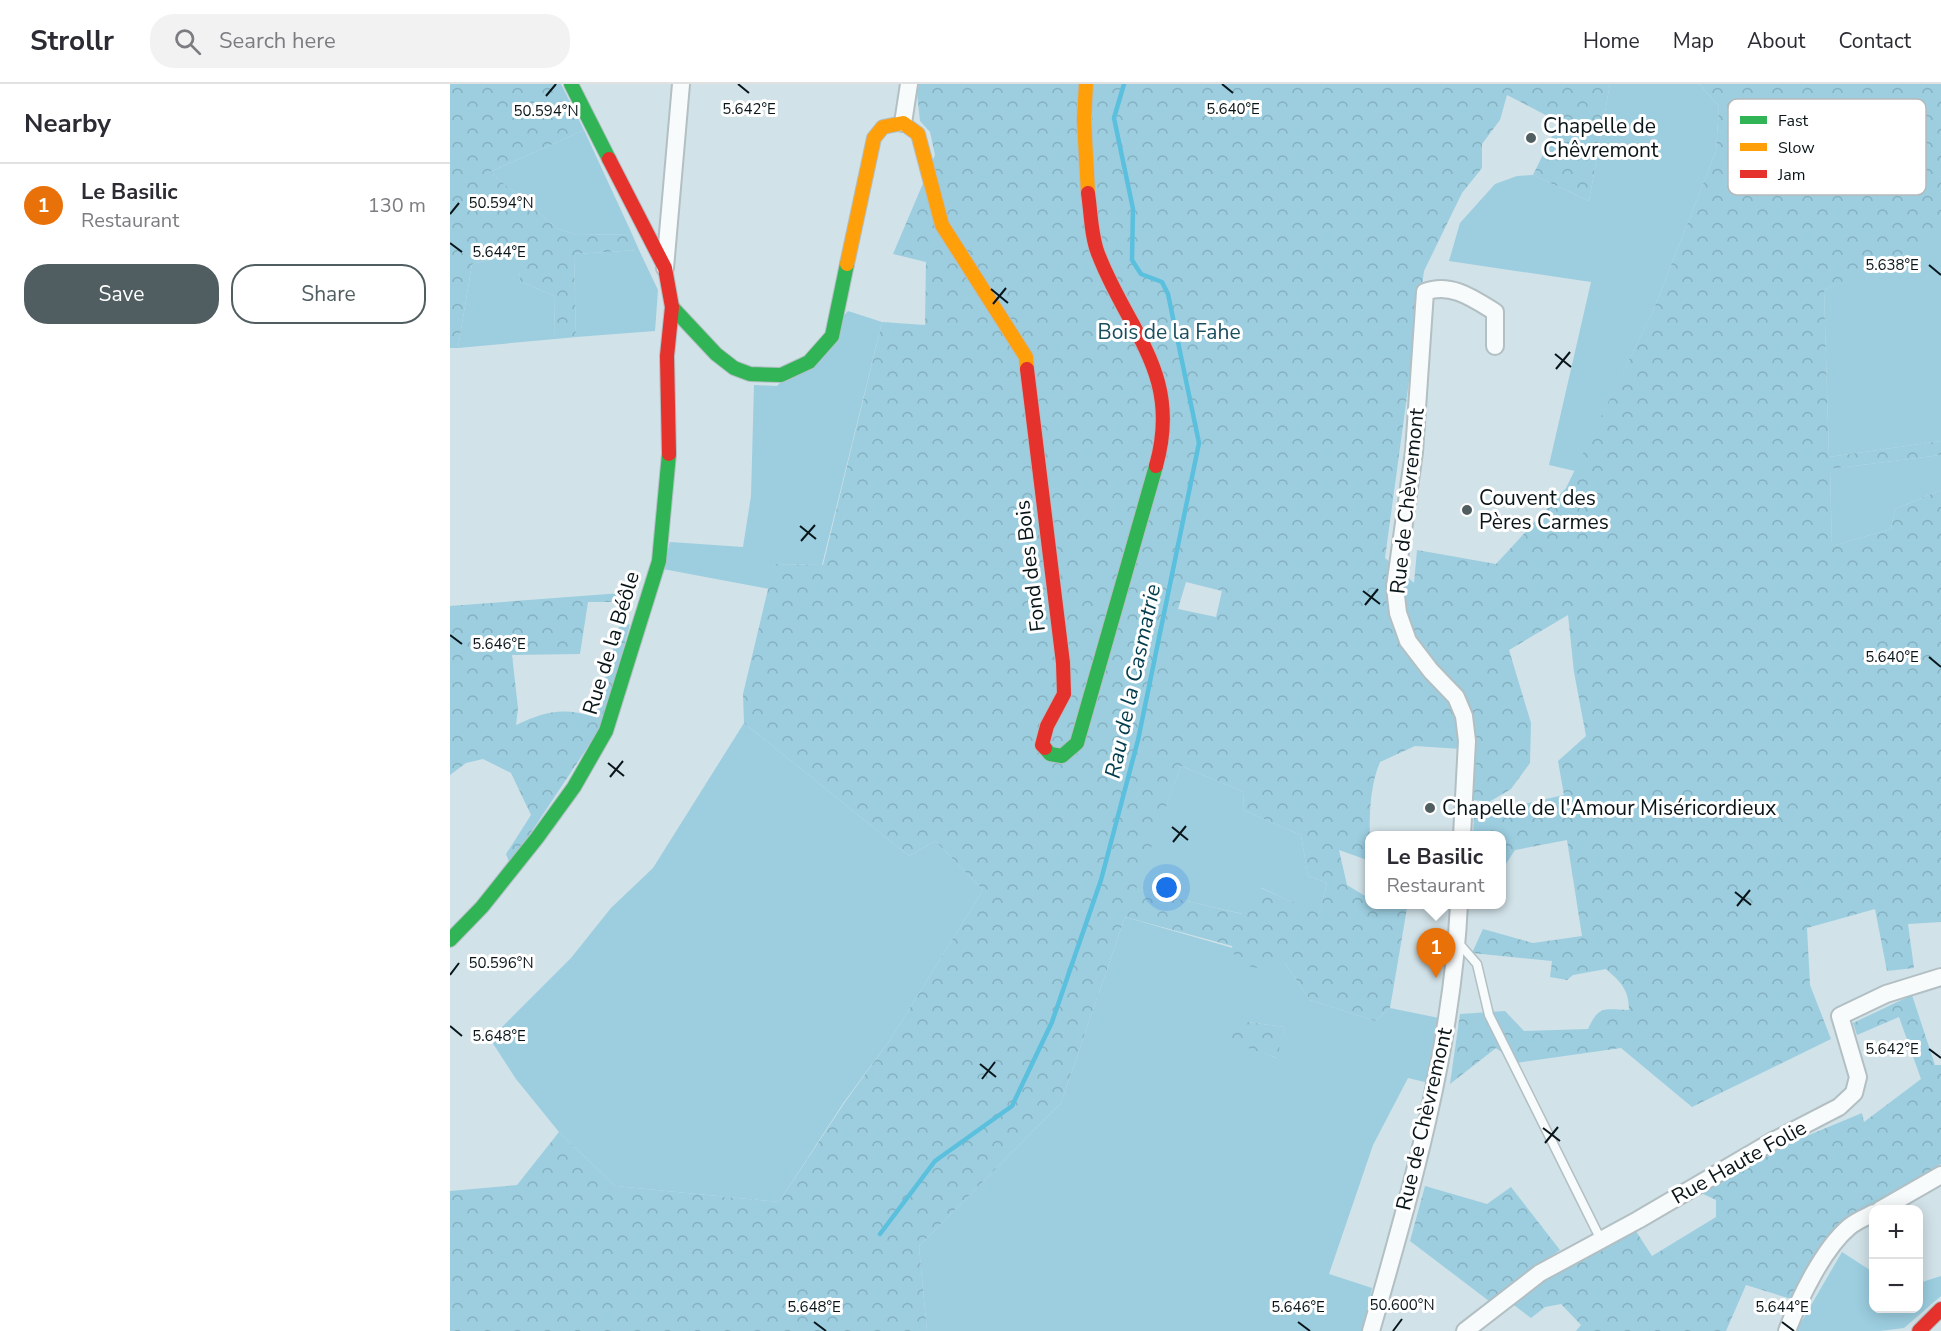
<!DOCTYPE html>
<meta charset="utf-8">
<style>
:root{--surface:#fff;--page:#f2f2f3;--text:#2b2b33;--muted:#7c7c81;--line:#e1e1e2;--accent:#505d61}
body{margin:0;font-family:"Nunito Sans",sans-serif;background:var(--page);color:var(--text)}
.controls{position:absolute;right:18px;bottom:18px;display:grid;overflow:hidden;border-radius:12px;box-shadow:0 3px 15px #0003}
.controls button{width:54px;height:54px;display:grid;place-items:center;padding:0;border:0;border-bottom:2px solid var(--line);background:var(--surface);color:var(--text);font:30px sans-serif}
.you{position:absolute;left:717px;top:804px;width:21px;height:21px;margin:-15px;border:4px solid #fff;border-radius:50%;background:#1a73e8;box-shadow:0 0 0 9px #1a73e833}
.badge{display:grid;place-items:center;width:39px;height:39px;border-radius:50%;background:var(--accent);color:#fff;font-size:20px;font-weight:700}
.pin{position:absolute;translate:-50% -50px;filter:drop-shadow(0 2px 3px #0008)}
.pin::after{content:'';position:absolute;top:32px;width:21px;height:18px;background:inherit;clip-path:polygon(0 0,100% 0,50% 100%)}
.popup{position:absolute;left:915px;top:747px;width:141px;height:78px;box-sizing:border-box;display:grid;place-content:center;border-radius:12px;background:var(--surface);filter:drop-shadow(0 2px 4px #0005);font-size:20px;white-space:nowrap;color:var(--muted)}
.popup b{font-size:22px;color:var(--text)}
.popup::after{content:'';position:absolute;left:50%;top:100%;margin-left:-12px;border:12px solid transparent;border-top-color:var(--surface)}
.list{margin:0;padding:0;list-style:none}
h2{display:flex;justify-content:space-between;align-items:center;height:78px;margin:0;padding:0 24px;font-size:26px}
h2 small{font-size:20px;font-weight:400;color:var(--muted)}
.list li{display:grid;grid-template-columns:39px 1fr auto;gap:18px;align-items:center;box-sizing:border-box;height:84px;padding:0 24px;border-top:2px solid var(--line)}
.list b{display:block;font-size:22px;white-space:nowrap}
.list p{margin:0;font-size:20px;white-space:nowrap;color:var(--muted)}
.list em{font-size:20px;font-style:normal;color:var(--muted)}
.actions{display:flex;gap:12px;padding:18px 24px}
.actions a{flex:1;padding:14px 0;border:2px solid var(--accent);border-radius:24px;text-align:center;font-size:21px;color:var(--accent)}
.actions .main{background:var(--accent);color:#fff}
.icon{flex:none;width:33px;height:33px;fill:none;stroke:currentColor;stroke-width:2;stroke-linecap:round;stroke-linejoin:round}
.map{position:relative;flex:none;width:1491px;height:1247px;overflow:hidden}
header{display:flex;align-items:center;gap:36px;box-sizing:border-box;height:84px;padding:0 30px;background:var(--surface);border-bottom:2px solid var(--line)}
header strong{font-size:28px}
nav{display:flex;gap:33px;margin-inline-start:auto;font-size:21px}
.search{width:420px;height:54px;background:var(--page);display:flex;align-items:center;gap:15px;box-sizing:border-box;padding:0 21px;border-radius:24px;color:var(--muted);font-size:22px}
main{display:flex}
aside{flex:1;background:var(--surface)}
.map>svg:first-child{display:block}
</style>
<header>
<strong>Strollr</strong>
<div class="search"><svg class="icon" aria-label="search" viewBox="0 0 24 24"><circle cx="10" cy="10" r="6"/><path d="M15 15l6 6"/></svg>Search here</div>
<nav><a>Home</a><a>Map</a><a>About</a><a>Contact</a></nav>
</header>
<main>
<aside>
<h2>Nearby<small></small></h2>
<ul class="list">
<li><span class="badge" style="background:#e8710a">1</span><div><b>Le Basilic</b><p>Restaurant</p></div><em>130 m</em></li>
</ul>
<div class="actions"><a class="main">Save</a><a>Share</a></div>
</aside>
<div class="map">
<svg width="1491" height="1247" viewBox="0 0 1491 1247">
<defs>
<pattern id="forest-crowns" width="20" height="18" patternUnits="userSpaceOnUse" patternTransform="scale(1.5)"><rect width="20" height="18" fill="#9ccee0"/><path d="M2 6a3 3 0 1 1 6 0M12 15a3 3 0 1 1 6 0" fill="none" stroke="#85b0c0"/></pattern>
</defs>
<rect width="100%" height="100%" fill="#d1e2e8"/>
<path fill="#9ccee0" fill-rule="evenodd" d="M1160,0h89l20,22 -3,45 -63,160 -78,160 -26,-6 42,-183 -142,-21 11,-38 35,-39 22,-8 16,-1 56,26z
M134,46l48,104 -55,1 -19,-6 -68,-57z
M1488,151l3,1v205l-112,16 -5,-167z
M189,166l19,40 -3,41 -79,6 -2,-83z
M68,169l2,28 34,15 1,43 -97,9 14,-84z
M398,227l34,11 -60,243 -48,-1 -4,25 -107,-20 7,-27 73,5 8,-51 3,-111 23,1z
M1491,371v35l-46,19 -4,20 -59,17 -2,-77z
M294,639l165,133 26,-15 48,49 -93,150 -46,62 -65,100 -164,-16 -56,-54 -43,-53 -26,-40 81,-81 40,-50 42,-40z
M731,682l63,26 -1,18 58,25 7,41 19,7 -8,32 -57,-27 -19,26 -108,-25z
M675,833l160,46 25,37 65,21 15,-13 49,10 -10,65 -21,-5 -35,67 -44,129 43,14 -10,43h-435l-8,-85 142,-143zM798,938l37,5 -9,31 -12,-5z
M1392,1168l31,20 1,36h44l1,-25 22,-7v20l-37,32 -24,3h-84z"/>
<path fill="url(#forest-crowns)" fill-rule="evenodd" d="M0,0h111l23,46 -94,42 68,57 19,6 55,-1 7,16 -65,4 2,83 -21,2 -1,-43 -34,-15 -3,-28 -45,11 -14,84h-8z
M469,0h691l-21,117 -56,-26 26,-53 -52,-27 -7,25 -18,24v24l-20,25 -38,78 -39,287 29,25 3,-33 79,14 70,-76 87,-177 63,-160 3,-45 -20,-22h242v152l-117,54 5,167 112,-16v14l-111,14 2,77 59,-17 4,-20 46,-19v432l-33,2 6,44 -27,3 -12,-62 -68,19 3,57 21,54 -139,68 -71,-59 -105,15 -20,-15 -46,36 10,-70 45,-3 19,20 64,-2c11,-25 18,-19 41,-19 0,-20 -8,-28 -23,-41l-33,6 -6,5 -17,-3 2,-16 -80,-8 11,-24 50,14 49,-7 -15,-96 -52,10 -13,20v-34l-29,-1 1,-20 90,-20 -6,-34 28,-25 -12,-64 -6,-57 -59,35 22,73 -1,40 -19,26 -22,13 -28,-4v-49l-46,-3 -35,16c-13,31 -10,67 -10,99l-31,-11 8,35 23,14v5l37,4 -17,100 -15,13 -65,-21 -25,-37 -20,7 -29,-7 -4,-17 -107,-29 -64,186 -142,143 8,85h-477v-140l67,-6 42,-53 56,54 164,16 66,-100 45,-62 93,-150 -48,-49 -26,15 -165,-133 -1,-29 31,-130 49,1 59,-243 43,3 1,-63 -33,-8 42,-99 -5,-23 -10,-11 -3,-28zM736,498l36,9 -6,26 -38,-8zM731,682l63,26 -1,18 58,25 7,41 19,7 -8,31 -58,-26 -19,26 -106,-25z
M185,508l-3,10h-44l-8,52 -68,1 6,53 -2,17c30,-14 46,-18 79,-8l24,-90 11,-3 -27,100 -93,140 -4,-10 25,-39 -20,-42 -28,-14 -17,4 -16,12v-169z
M1462,911l23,70h6v99l-95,55 -55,80 -45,-14 -20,46h-150l5,-6 -20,-21 -16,3 -14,11 -25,-19 126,-74 20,31 64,-39v-17l-15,-7 72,-43 89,-37 2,9 57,-43 -22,-62 -42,18 -4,-12z
M798,938l37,5 -8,31 -49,-17 1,-12z
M975,1102l62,18 24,-17 49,63 -71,51 -79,-60z"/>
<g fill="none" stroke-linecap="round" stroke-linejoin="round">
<path stroke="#5bc0dd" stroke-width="4.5" d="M430,1150l55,-73 77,-55 40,-84 49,-142 37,-140 61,-297 -31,-149 -6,-12 -21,-8 -9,-14 1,-51 -19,-91 10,-34"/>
<g stroke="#b2bfc3" stroke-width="11">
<path id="lane" d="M1007,857l20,23 12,51 111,223"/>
</g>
<g stroke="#b2bfc3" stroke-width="20">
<path id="street" d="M453,39l6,-39
M215,184l16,-184
M1012,752l5,-95 -3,-25 -8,-19 -25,-26 -23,-30 -10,-28 -3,-26 19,-135 11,-160c26,-10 49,7 70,20v34
M1430,1126l61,-35
M921,1247c40,-139 81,-281 88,-427
M1015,1247l75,-58 98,-53 135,-79 66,-34 15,-14 4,-16 -18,-61 46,-22 55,-17
M1337,1247c12,-32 36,-82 62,-104 7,-6 17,-10 25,-14"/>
</g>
<g stroke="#b2bfc3" stroke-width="16">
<path id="fast" d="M121,0l38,75
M222,223l44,47 18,14 16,6 31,1 28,-13 23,-26 15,-72
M595,664l5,6 12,2 15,-13 79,-277
M0,856l32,-33 55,-69 37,-51 32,-56 53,-170 10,-107"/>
</g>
<g stroke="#b2bfc3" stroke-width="16">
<path id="slow" d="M636,0l-2,36 4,73
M397,180l27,-126 9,-11 20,-4 15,11 24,91 84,132 1,12"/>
</g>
<g stroke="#b2bfc3" stroke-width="16">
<path id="jam" d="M159,75l56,109 7,39 -5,49 2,98
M638,109c3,20 3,45 11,63 30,77 83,118 57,210
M577,285l36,294 1,31 -17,32 -5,19 3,3
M1469,1247l22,-22"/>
</g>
<use href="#lane" stroke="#f8fbfc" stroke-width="8"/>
<use href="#street" stroke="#f8fbfc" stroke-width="16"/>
<use href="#fast" stroke="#30b455" stroke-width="14"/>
<use href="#slow" stroke="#ff9f0a" stroke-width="14"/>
<use href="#jam" stroke="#e5322d" stroke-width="14"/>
</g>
<path fill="none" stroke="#0a1519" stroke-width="2" d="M288,0l11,9M772,0l11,9M96,12l10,-12M0,130l9,-11M0,159l12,9M1479,181l12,10M541,205l17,14M543,220l13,-16M1105,270l16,13M1106,285l14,-17M350,442l16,13M351,457l14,-16M913,507l17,13M915,521l13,-16M0,551l12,9M1479,573l12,10M158,679l16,13M160,693l13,-16M722,743l16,13M723,758l13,-16M1285,808l16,13M1287,822l13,-16M0,891l9,-12M0,942l12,10M1479,965l12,9M530,980l16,13M532,995l13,-17M1093,1044l17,13M1095,1059l13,-16M364,1238l12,9M848,1238l12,9M1332,1238l12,9M943,1247l9,-12"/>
<g fill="#505d61" stroke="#fff" stroke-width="2">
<circle cx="1081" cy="54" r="6"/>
<circle cx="1017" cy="426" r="6"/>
<circle cx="980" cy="724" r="6"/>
</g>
<g text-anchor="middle" stroke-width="6" stroke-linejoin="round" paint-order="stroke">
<g font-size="21" fill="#0a1519" stroke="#fff" text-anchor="start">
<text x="1093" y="49">Chapelle de<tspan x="1093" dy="24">Chêvremont</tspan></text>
<text x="1029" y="421">Couvent des<tspan x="1029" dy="24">Pères Carmes</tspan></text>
<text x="992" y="731">Chapelle de l'Amour Miséricordieux</text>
</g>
<g font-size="21" fill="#194e5f" stroke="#fff">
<text x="719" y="255">Bois de la Fahe</text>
</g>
<g font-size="21" fill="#0a1519" stroke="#fff">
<text transform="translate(957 417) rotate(-84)" y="7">Rue de Chèvremont</text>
<text transform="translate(580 482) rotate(-97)" y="7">Fond des Bois</text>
<text transform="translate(161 559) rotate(-73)" y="7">Rue de la Béôle</text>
<text transform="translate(974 1035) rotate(-77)" y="7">Rue de Chèvremont</text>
<text transform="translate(1289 1078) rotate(-29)" y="7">Rue Haute Folie</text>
</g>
<g font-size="22" font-style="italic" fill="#023d4e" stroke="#fff">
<text transform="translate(682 597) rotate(-78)" y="8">Rau de la Casmatrie</text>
</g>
</g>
<rect x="1278" y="15" width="198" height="96" rx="9" fill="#fff" stroke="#b6b9ba" stroke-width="1.5"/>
<rect x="1290" y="32" width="27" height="8" fill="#30b455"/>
<rect x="1290" y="59" width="27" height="8" fill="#ff9f0a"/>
<rect x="1290" y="86" width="27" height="8" fill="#e5322d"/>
<g font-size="16" fill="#0a1519">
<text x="1328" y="42">Fast</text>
<text x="1328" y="69">Slow</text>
<text x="1328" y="96">Jam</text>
</g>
<g font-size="15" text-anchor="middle" fill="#0a1519" stroke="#fff" stroke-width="6" stroke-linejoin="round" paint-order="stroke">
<text x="299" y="30">5.642°E</text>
<text x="783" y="30">5.640°E</text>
<text x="96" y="32">50.594°N</text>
<text x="51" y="124">50.594°N</text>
<text x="49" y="173">5.644°E</text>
<text x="1442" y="186">5.638°E</text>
<text x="49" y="565">5.646°E</text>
<text x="1442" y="578">5.640°E</text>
<text x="51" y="884">50.596°N</text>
<text x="49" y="957">5.648°E</text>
<text x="1442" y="970">5.642°E</text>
<text x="952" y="1226">50.600°N</text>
<text x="364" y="1228">5.648°E</text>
<text x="848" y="1228">5.646°E</text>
<text x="1332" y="1228">5.644°E</text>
</g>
</svg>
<div class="controls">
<button>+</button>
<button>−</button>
</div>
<div class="you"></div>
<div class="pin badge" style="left:986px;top:894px;background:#e8710a">1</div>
<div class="popup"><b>Le Basilic</b>Restaurant</div>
</div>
</main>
